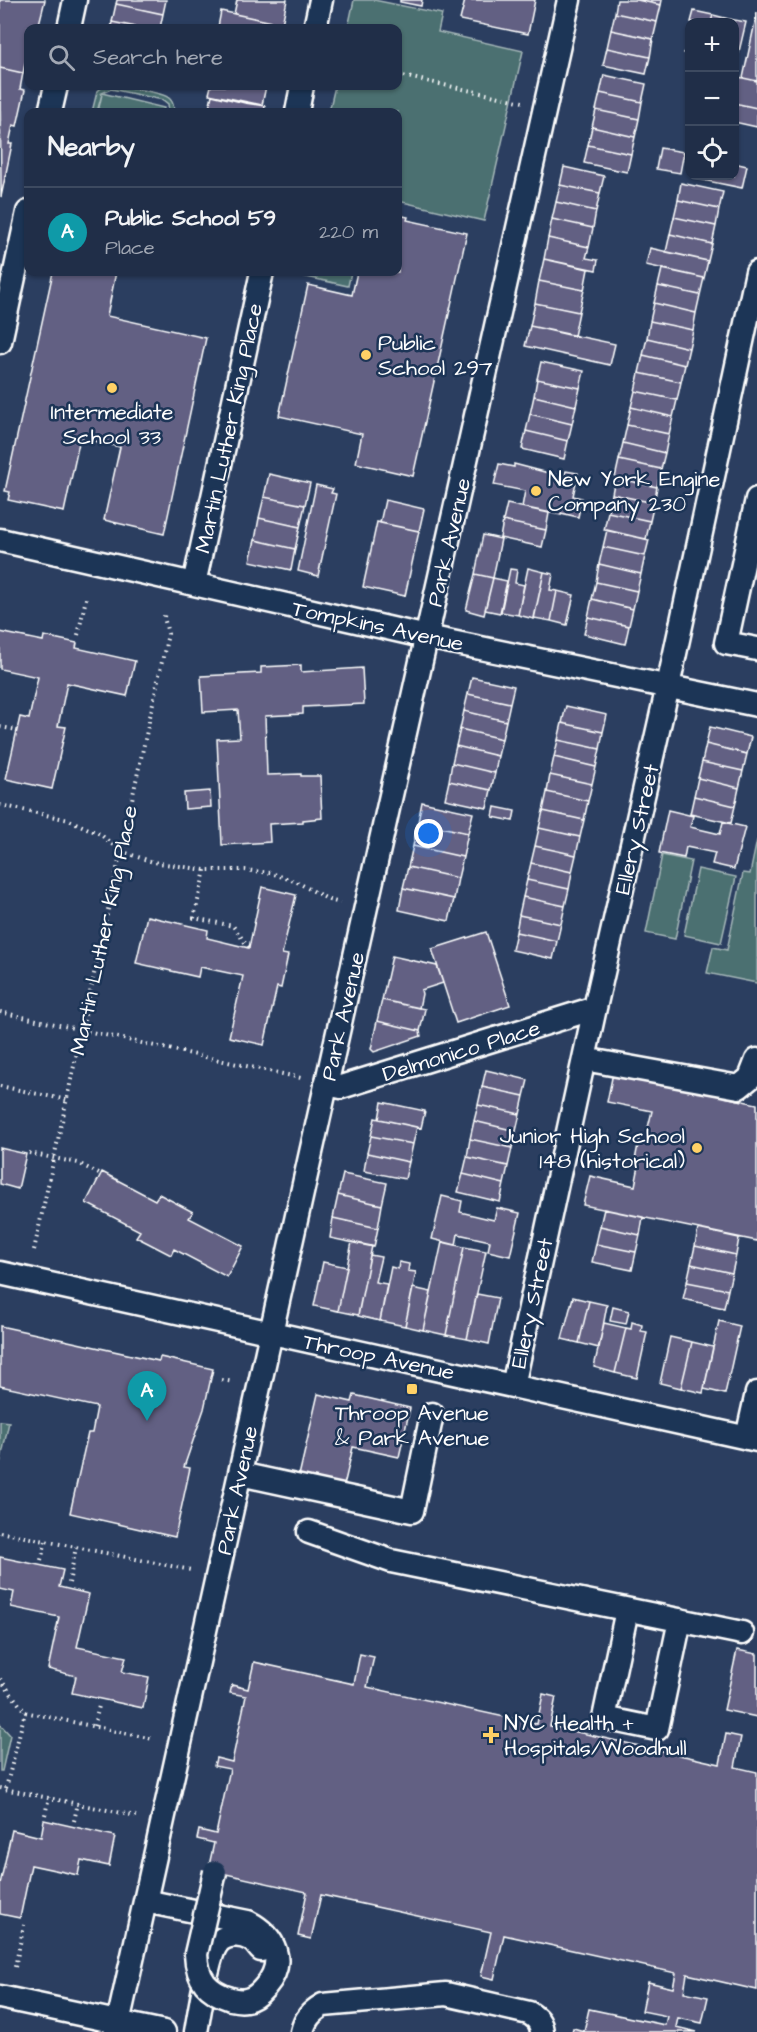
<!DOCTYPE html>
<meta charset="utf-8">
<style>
:root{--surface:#202e48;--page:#28364f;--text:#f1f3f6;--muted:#a2a8b4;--line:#3d4a60;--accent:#ffd166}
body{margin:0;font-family:"Architects Daughter",sans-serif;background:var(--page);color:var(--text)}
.controls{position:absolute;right:18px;top:18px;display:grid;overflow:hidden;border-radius:12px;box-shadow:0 2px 4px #0004}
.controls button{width:54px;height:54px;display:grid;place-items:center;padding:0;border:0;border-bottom:2px solid var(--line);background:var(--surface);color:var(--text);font:30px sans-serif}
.you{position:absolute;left:429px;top:834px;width:21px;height:21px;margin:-15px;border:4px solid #fff;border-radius:50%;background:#1a73e8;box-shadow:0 0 0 9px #1a73e833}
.badge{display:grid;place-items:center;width:39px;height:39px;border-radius:50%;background:var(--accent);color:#fff;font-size:20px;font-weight:700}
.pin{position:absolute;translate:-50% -50px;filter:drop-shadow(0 2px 3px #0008)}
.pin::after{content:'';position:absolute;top:32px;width:21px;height:18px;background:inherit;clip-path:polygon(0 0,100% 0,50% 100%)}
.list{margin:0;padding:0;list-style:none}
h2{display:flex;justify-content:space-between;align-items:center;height:78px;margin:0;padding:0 24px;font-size:26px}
h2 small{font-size:20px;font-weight:400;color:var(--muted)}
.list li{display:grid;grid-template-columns:39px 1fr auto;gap:18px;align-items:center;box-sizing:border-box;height:90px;padding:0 24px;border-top:2px solid var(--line)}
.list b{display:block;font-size:22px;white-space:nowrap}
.list p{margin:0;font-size:20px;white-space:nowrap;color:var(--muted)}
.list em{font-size:20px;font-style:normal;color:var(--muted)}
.icon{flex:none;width:33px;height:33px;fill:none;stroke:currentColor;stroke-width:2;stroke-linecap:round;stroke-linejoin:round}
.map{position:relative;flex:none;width:757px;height:2032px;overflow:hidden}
.search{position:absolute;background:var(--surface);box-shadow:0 2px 4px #0004;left:24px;top:24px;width:378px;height:66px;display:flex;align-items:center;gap:15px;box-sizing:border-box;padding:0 21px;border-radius:12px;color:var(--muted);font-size:22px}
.panel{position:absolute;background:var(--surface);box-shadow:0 2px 4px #0004;left:24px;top:108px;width:378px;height:168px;border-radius:12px}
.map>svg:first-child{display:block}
</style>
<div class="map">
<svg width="757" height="2032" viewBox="0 0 757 2032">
<rect width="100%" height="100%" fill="#2b3e60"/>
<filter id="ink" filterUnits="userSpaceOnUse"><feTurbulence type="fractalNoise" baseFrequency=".0167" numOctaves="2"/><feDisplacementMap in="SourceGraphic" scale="12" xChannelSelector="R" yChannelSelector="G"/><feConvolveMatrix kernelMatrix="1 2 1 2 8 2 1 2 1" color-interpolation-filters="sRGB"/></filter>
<g filter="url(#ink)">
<path fill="#4b6f71" stroke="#a5b7b8" stroke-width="1.5" d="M354,0h20l68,14 -4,18 85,19 -39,170 -86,-20v-89h-69l6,-26h63v-58h-50z
M103,86c11,0 60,5 67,13 4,4 4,9 4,13h-5l-1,-8 -5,-4 -52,-11 -9,4 62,15 -1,4h-65l4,-18 -5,18h-5l5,-20z
M294,272h57l-3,14 -55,-12z
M757,840v143l-50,-10 6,-26 14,3 16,-77 7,1z
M662,855l29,6 -16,78 -29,-6z
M698,869l38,8 -15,66 -37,-8z
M0,1421l9,1 -9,42z
M0,1724l10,11 -8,36h-2z"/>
<path fill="#626183" stroke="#fff" stroke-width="1.5" d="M0,0h45l-7,28h-10v23l-5,22 -23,-5z
M117,0h49l-3,14 -47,-10z
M237,0h50l-5,24 -48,-10z
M400,0h22l-1,6 -21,-4z
M465,0h70l-7,34 -68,-14z
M617,0h20l24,5 -4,17 -42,-9z
M637,0h25l-1,5z
M116,4l47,10 -3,14h-19l-29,-6z
M221,11l61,13 -1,4h-56l-7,-1z
M694,11l19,4 -2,7h-20z
M615,13l42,9 -4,17 -42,-9z
M757,13v68l-14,-3z
M713,15l16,4 -1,3h-17z
M729,19l17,3 -10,42h-2v-42h-6z
M112,22l29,6h-30z
M611,30l42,9 -3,18 -43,-9z
M690,31v23l-6,-1z
M607,48l43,9 -4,17 -43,-9z
M0,68l23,5 -3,16 5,1 -8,36 -4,-1 -4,19h3l-11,53z
M604,75l42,9 -4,18 -42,-9z
M734,76l23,5v27l-23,-5z
M211,86h55l-4,19 -53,-11z
M600,93l42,9 -3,17 -43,-9z
M212,95l33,8 20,3 -1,6h-56z
M734,103l23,5v19l-23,-5z
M596,110l43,9 -4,18 -43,-10z
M592,127l43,10 -4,17 -43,-9z
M588,145l43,9 -4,18 -43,-9z
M660,148l24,4 -4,21 -24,-4z
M734,163l13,3 -5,22 -44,-9 1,-3h35z
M564,167l40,9 -4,17 -40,-8z
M681,183l42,9 -4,17 -41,-9z
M560,185l40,8 -4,18 -40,-9z
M678,200l41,9 -3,17 -42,-9z
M556,202l40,9 -3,17 -41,-9z
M398,215l10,2 -1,3 60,13 -54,243 -57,-13 6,-29 -83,-18 29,-131 44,10 5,-23h41z
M674,217l42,9 -4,18 -42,-10z
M552,219l41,9 -4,19 -41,-9z
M670,234l42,10 -4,17 -42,-9z
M548,238l41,9 -3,11 12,2 -2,10 -52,-11z
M650,248l58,13 -4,17 -58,-13z
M544,259l44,10 -4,21 -45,-9z
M662,269l42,9 -4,17 -42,-9z
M53,272h63l-9,44 99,22 -42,196 -60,-14 16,-73 -40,-9 -16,74 -56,-12 2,-8 -5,-1z
M539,281l45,9 -5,22 -44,-9z
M658,286l42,9 -4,18 -42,-10z
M535,303l44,9 -5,24 -44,-10z
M654,303l42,10 -3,17 -43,-9z
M650,321l43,9 -4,18 -42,-10z
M530,326l85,18 -5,21 -85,-19z
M647,338l42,10 -4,17 -42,-10z
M643,355l42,10 -4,17 -42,-9z
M541,362l43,9 -4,17 -43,-9z
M639,373l42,9 -4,18 -42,-9z
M537,379l43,9 -4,18 -42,-10z
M635,391l42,9 -4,17 -42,-10z
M534,396l42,10 -4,18 -42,-10z
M631,407l42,10 -4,17 -42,-9z
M530,414l42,10 -4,17 -42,-10z
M627,425l42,9 -4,19 -42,-10z
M526,431l42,10 -4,18 -42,-10z
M623,443l42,10 -4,16 -42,-9z
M619,460l42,9 -4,18 -42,-9z
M499,464l15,3v-3l50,13 2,-6 12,2 -5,23 9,2 -4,19 -17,-4v2l-39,-8 3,-16 -31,-6z
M269,474l41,9 -5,22 -41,-8z
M615,478l42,9 -3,16 -42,-9z
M316,485l17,4 -2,4 5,1 -18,82 -20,-5z
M612,494l42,9 -4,18 -42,-9z
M264,497l41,8 -5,22 -41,-9z
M385,500l39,9 -5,22 -39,-8z
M507,504l42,9 -3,17 -43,-9z
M608,512l42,9 -4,18 -42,-9z
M259,518l41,9 -5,22 -40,-9z
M503,521l43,9 -4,17 -42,-9z
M377,522l42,9 -14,65 -42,-9z
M607,530l42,10 -4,16 -42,-9z
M483,535l18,4 -8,39 -18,-4z
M255,540l40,9 -4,21 -41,-9z
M603,547l42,9 -4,18 -42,-10z
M599,564l42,10 -4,17 -41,-9z
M528,568l16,4 -10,47 -16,-4z
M510,569l7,1 -2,13 9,2 -6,30 -17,-3z
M544,572l9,2 -3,16 7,1 -6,30 -17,-3z
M475,574l18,4 -9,37 -18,-5z
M493,578l14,3 -7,32 -15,-3z
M596,582l41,9 -4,18 -41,-10z
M557,591l17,4 -7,30 -16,-4z
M592,599l41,10 -4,17 -41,-9z
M588,617l41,9 -4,18 -41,-10z
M0,632l43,9 1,-5 33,7 -1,5 59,13 -8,35 -60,-13 -9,43 8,1 -14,62 -46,-10 14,-62 9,2 9,-42 -38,-8z
M301,665v7l61,-4 2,36 -61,3v7l-38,2 2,59 34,-1v2h19l2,42 -19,2v2l-34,2 1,18 -48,3 -5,-106 23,-1 -2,-28 -35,2 -2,-36 60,-3v-6z
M472,677l42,9 -4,17 -42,-9z
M468,694l42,9 -4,18 -42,-10z
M566,706l41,9 -4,17 -41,-9z
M464,711l42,10 -4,18 -42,-10z
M562,723l41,9 -3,17 -42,-9z
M710,727l41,10 -4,17 -41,-10z
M460,729l42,10 -4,17 -42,-10z
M558,740l42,9 -4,18 -42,-10z
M706,744l41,10 -4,17 -41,-9z
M456,746l42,10 -3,17 -43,-10z
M554,757l42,10 -4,17 -42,-9z
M702,762l41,9 -4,17 -41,-10z
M452,763l43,10 -4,17 -42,-9z
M550,775l42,9 -4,17 -41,-9z
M698,778l41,10 -4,18 -41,-10z
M449,781l42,9 -4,18 -42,-9z
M210,791l1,16 -26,2 -1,-16z
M547,792l41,9 -4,19 -41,-9z
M694,796l41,10 -4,17 -41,-9z
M422,802l51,11 -5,20 -50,-11z
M495,807l20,4 -2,10 -20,-4z
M668,810l25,6 -3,11 30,7 3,-12 22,5 -11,42 -22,-5 3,-11 -29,-6 -2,11 -25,-5z
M543,811l41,9 -4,17 -41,-9z
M418,822l50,11 -5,24 -50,-11z
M539,828l41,9 -4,18 -41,-9z
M413,846l50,11 -5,21 -50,-11z
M535,846l41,9 -4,17 -41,-9z
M531,863l41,9 -3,17 -42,-9z
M408,867l50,11 -4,21 -51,-11z
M527,880l42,9 -4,17 -42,-9z
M262,887l34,8 -14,59 6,1 -7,33 -4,-1 -13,58 -35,-8 14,-61 -43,-9 -2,10 -62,-14 11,-47 61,14 -1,8 42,10z
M403,888l51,11 -5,22 -50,-11z
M523,897l42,9 -4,18 -42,-9z
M519,915l42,9 -4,17 -41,-9z
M486,932l24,73 -54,18 -24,-74z
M516,932l41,9 -4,18 -41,-9z
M392,956l45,10 6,17 -22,7 1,4 -3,14 -37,-8z
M382,1000l43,9 -5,22 -43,-10z
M377,1021l43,10 1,5 -47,16 -3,-3z
M486,1070l42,10 -4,16 -42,-9z
M613,1073l144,31v137l-174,-36 7,-29 45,10 5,-25 -5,-1 5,-25 6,1 6,-25 -45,-9z
M482,1087l42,9 -4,18 -42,-9z
M382,1102l43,9 -4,17 -42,-9z
M478,1105l42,9 -4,17 -42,-10z
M375,1118l42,9 -4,17 -42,-8z
M474,1121l42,10 -4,17 -42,-9z
M371,1136l42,8 -4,18 -42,-9z
M470,1139l42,9 -4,18 -41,-9z
M0,1148l26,6 -8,35 -18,-5z
M367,1153l42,9 -4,17 -41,-8z
M467,1157l41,9 -4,18 -41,-10z
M102,1172l53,28 4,-6 34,18 -4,6 54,28 -16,31 -53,-28 -3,6 -25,-13 -10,-5 4,-6 -54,-28z
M343,1174l44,9 -5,22 -44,-10z
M463,1174l41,10 -4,18 -42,-10z
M338,1195l44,10 -4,23 -45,-10z
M442,1196l20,5 -2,11 34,8 3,-12 23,5 -10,43 -22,-5 2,-10 -32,-7 -2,11 -24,-6z
M604,1209l39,8 -3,18 -40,-9z
M333,1218l45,10 -4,19 -44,-9z
M600,1226l40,9 -4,17 -40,-8z
M698,1229l41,9 -3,17 -41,-9z
M352,1242l20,4 -14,69 -20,-4z
M442,1242l22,5 -18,88 -23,-5z
M596,1244l40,8 -4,18 -40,-8z
M695,1246l41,9 -4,18 -41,-9z
M464,1247l22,4 -19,88 -21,-4z
M370,1255l11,2 -6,25 12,2 -7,37 -22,-5z
M323,1262l24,5 -9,44 -24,-5z
M399,1262l10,2 -1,7 8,1 -11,54 -25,-5 11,-54 7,2z
M691,1264l41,9 -4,17 -41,-8z
M687,1282l41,8 -4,18 -41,-9z
M413,1288l18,4 -8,38 -18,-4z
M477,1294l21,4 -9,46 -22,-5z
M573,1297l16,4 -10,42 -17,-4z
M589,1301l18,4 -8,43 -20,-5z
M613,1307l16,4 -3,13 -16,-3z
M719,1321l21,5 -15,68 -21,-5z
M632,1322l10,3 -1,6 6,1 -10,46 -22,-5 11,-45 5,1z
M604,1323l22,5 -11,45 -21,-6z
M0,1326l159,35 1,-4 53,12 -9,40 -20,58 6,1 -15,69 -105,-24 18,-80h4l5,-26 -97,-21z
M670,1337l22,5 -11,46 -21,-5z
M692,1342l21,5 -10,46 -22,-5z
M318,1394l34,8 2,-7 56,13 -11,49 -46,-10 -10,43 -45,-10z
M0,1557l63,13 -4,17 30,7 -12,53 49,10 -4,15 27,5 -6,31 -71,-15 4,-17 -28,-7 11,-52 -48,-10 3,-15 -14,-3z
M737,1650l20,4v63l-33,-7z
M360,1654l14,3 -7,30 170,37 6,-30 13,3 -6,29 170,38 6,-30 15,3 -6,30 22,5v218l-70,-16 -3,18 24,5 -6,26 -24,-5 -2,9 21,5h-125l1,-4 11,3 5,-22 76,16 2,-9 -25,-5 6,-29 25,6 3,-15 -172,-38 -10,44 -13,-3 10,-44 -170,-37 -10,44 -13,-3 9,-44 -99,-22 6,-27 -17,-4 2,-9 17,4 14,-65 -16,-3 2,-8 16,4 14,-66 -16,-3 2,-8 16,4 6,-27 100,22z
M44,1820l71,16 -6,30 -28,-6 -3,15 -47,-10 -11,53 -20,-4v-30l12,-54 29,7z"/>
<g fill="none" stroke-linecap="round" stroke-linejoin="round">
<g stroke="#fff" stroke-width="27">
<path id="minor" d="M69,28l6,-28
M315,28l6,-28
M50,112l6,-26
M297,112l5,-26
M0,342l28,-130
M757,499l-31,144 31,6
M0,540l427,97 330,68
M194,584l68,-312
M584,1059l155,28 11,-9 7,-18
M326,1084l15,3 254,-79
M0,1273l757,167
M513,1386l82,-378 73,-322 89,-414
M747,1438l10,-45
M240,1474l172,37 20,-97
M309,1532l82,29 351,72
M627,1610l-23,108 53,11 23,-109
M145,1901l103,21c27,14 39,40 17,65 -5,6 -12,12 -19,13 -5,1 -11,0 -15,-1
M0,1997l164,35
M116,2032l190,-857 263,-1175
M196,2032c3,-17 12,-76 21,-88 7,-10 24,-11 34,-4 4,2 7,7 10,10
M302,2032c3,-13 9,-20 21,-27l123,-11 83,19c8,5 12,9 13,19"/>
</g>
<path stroke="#fff" stroke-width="4" stroke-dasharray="1.5 4.5" stroke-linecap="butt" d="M398,75l125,27
M78,635l9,-41
M0,727l17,3
M0,805l69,15 31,14 20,17 33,11 52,8h40l26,3 26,9 32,18 11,3
M205,870l-11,48 39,8 16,22
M0,1012l301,66
M0,1086l67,14
M29,1153l49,10 23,12
M34,1250l134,-616 -4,-17 1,-6
M222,1380l11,2
M0,1532l191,38
M41,1560l5,-19
M69,1583l7,-36
M0,1679l25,33 128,27
M94,1726l5,-20
M0,1788l136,28
M6,1788l19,-76
M45,1815l4,-18
M74,1821l4,-18
M15,1967l9,-42"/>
<use href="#minor" stroke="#1d3557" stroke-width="22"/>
<g stroke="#fff" stroke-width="27" stroke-linecap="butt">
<path id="minor-bridge" d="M215,1872l-19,82c1,26 12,38 35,45"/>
</g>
<use href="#minor-bridge" stroke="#1d3557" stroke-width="22"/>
</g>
</g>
<g fill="#ffd166" stroke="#1d3557" stroke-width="2">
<circle cx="366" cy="355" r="6"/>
<circle cx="112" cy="388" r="6"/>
<circle cx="536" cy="491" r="6"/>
<circle cx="697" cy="1148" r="6"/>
<rect x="406" y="1383" width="12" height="12" rx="3"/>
<path d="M488 1726h6v6h6v6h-6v6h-6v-6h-6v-6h6z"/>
</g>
<g text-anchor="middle" stroke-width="5" stroke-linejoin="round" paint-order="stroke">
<g font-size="22" fill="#fff" stroke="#1d3557" text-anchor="start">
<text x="378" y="350">Public<tspan x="378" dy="25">School 297</tspan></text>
<text x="112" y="419" text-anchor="middle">Intermediate<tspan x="112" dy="25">School 33</tspan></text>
<text x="548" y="486">New York Engine<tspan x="548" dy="25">Company 230</tspan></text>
<text x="685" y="1143" text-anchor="end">Junior High School<tspan x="685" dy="25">148 (historical)</tspan></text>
<text x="412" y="1420" text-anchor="middle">Throop Avenue<tspan x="412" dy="25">&amp; Park Avenue</tspan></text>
<text x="504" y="1730">NYC Health +<tspan x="504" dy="25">Hospitals/Woodhull</tspan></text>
</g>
<g font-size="22" fill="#fff" stroke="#1d3557">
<text transform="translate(228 428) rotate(-78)" y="8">Martin Luther King Place</text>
<text transform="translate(448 542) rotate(-77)" y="8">Park Avenue</text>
<text transform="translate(378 625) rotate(12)" y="8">Tompkins Avenue</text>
<text transform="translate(636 829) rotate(-77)" y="8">Ellery Street</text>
<text transform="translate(103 930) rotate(-78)" y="8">Martin Luther King Place</text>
<text transform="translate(342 1016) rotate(-77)" y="8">Park Avenue</text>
<text transform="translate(461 1050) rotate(-17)" y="8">Delmonico Place</text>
<text transform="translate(531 1303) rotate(-78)" y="8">Ellery Street</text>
<text transform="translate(379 1356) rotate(12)" y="8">Throop Avenue</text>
<text transform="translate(236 1490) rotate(-78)" y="8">Park Avenue</text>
</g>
</g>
</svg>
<div class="controls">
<button>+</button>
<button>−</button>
<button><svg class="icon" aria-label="locate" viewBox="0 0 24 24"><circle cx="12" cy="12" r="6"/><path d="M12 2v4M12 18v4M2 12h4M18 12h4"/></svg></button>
</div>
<div class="you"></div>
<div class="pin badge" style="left:147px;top:1421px;background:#0f9aa8">A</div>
<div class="search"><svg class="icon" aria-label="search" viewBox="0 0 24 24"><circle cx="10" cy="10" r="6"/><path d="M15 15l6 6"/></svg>Search here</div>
<section class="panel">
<h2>Nearby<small></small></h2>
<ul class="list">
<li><span class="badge" style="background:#0f9aa8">A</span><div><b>Public School 59</b><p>Place</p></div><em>220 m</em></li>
</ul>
</section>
</div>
